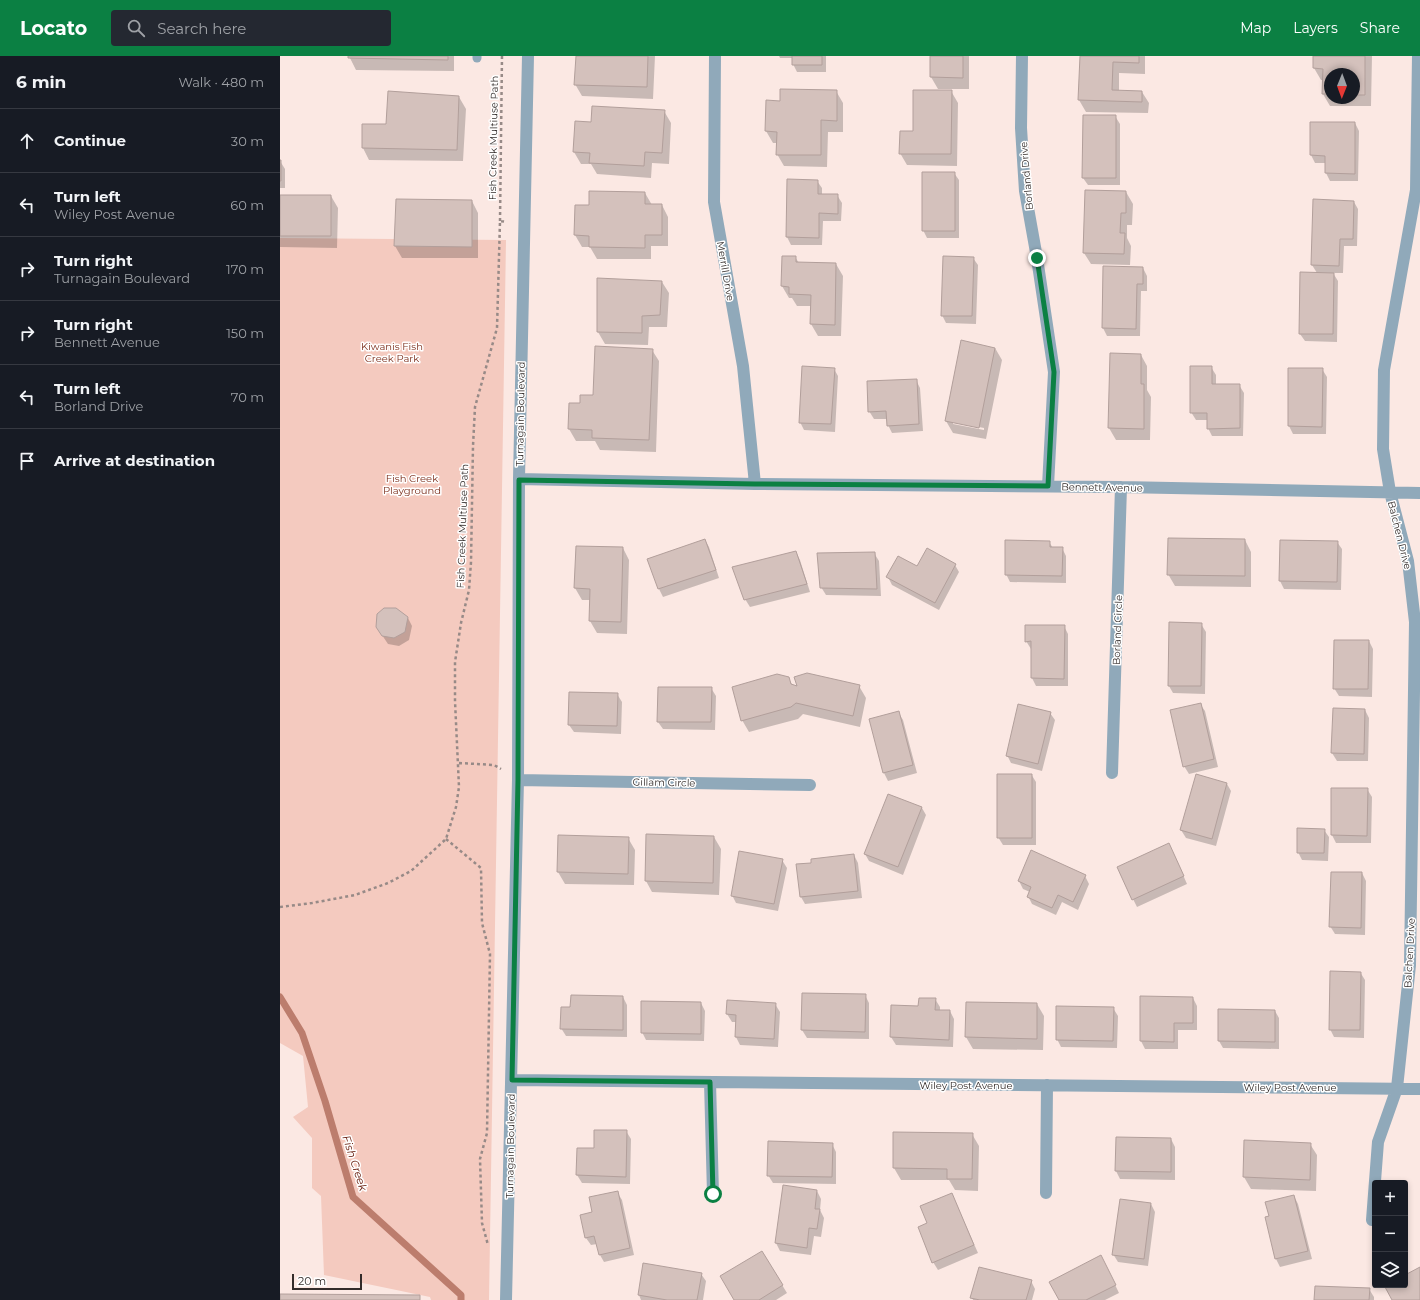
<!DOCTYPE html>
<meta charset="utf-8">
<style>
:root{--surface:#171b24;--page:#242831;--text:#f1f3f6;--muted:#9ea1a6;--line:#363941;--accent:#0b8043}
body{margin:0;font-family:Montserrat,sans-serif;background:var(--page);color:var(--text)}
.controls{position:absolute;right:12px;bottom:12px;display:grid;overflow:hidden;border-radius:4px;box-shadow:0 2px 6px #0003}
.controls button{width:36px;height:36px;display:grid;place-items:center;padding:0;border:0;border-bottom:1px solid var(--line);background:var(--surface);color:var(--text);font:20px sans-serif}
.compass{position:absolute;left:1044px;top:12px;width:36px;height:36px;border-radius:50%;background:var(--surface);box-shadow:0 2px 6px #0003;rotate:181deg}
.scale{position:absolute;left:12px;bottom:10px;width:70px;box-sizing:border-box;padding-left:4px;border:2px solid #332c2a;border-top:0;font-size:11px;line-height:14px;white-space:nowrap;color:#332c2a;-webkit-text-stroke:3px #fff;paint-order:stroke}
.stop{position:absolute;width:12px;height:12px;margin:-9px;border:3px solid #0b8043;border-radius:50%;background:#fff}
.stop.end{background:#0b8043;border-color:#fff;box-shadow:0 1px 4px #0008}
.list{margin:0;padding:0;list-style:none}
h2{display:flex;justify-content:space-between;align-items:center;height:52px;margin:0;padding:0 16px;font-size:17px}
h2 small{font-size:13px;font-weight:400;color:var(--muted)}
.list li{display:grid;grid-template-columns:26px 1fr auto;gap:12px;align-items:center;box-sizing:border-box;height:64px;padding:0 16px;border-top:1px solid var(--line)}
.list b{display:block;font-size:15px;white-space:nowrap}
.list p{margin:0;font-size:13px;white-space:nowrap;color:var(--muted)}
.list em{font-size:13px;font-style:normal;color:var(--muted)}
.icon{flex:none;width:22px;height:22px;fill:none;stroke:currentColor;stroke-width:2;stroke-linecap:round;stroke-linejoin:round}
.map{position:relative;flex:none;width:1140px;height:1244px;overflow:hidden}
header{display:flex;align-items:center;gap:24px;box-sizing:border-box;height:56px;padding:0 20px;background:var(--accent);color:#fff}
header strong{font-size:19px}
nav{display:flex;gap:22px;margin-inline-start:auto;font-size:14px}
.search{width:280px;height:36px;background:var(--page);display:flex;align-items:center;gap:10px;box-sizing:border-box;padding:0 14px;border-radius:4px;color:var(--muted);font-size:15px}
main{display:flex}
aside{flex:1;background:var(--surface)}
.map>svg:first-child{display:block}
</style>
<header>
<strong>Locato</strong>
<div class="search"><svg class="icon" aria-label="search" viewBox="0 0 24 24"><circle cx="10" cy="10" r="6"/><path d="M15 15l6 6"/></svg>Search here</div>
<nav><a>Map</a><a>Layers</a><a>Share</a></nav>
</header>
<main>
<aside>
<h2>6 min<small>Walk · 480 m</small></h2>
<ul class="list">
<li><svg class="icon" aria-label="ahead" viewBox="0 0 24 24"><path d="M12 20V5M6 11l6-6 6 6"/></svg><div><b>Continue</b></div><em>30 m</em></li>
<li><svg class="icon" aria-label="left" viewBox="0 0 24 24"><path d="M17 20v-9H6M10 6l-5 5 5 5"/></svg><div><b>Turn left</b><p>Wiley Post Avenue</p></div><em>60 m</em></li>
<li><svg class="icon" aria-label="right" viewBox="0 0 24 24"><path d="M7 20v-9h11M14 6l5 5-5 5"/></svg><div><b>Turn right</b><p>Turnagain Boulevard</p></div><em>170 m</em></li>
<li><svg class="icon" aria-label="right" viewBox="0 0 24 24"><path d="M7 20v-9h11M14 6l5 5-5 5"/></svg><div><b>Turn right</b><p>Bennett Avenue</p></div><em>150 m</em></li>
<li><svg class="icon" aria-label="left" viewBox="0 0 24 24"><path d="M17 20v-9H6M10 6l-5 5 5 5"/></svg><div><b>Turn left</b><p>Borland Drive</p></div><em>70 m</em></li>
<li><svg class="icon" aria-label="arrive" viewBox="0 0 24 24"><path d="M6 21V4h12l-3 4 3 4H6"/></svg><div><b>Arrive at destination</b></div></li>
</ul>
</aside>
<div class="map">
<svg width="1140" height="1244" viewBox="0 0 1140 1244">
<rect width="100%" height="100%" fill="#fbe8e3"/>
<path fill="#f4cabf" d="M0,182l226,2 -17,1060h-58l-1,-3 -106,-22 -3,-79 -9,-8v-50l-19,-21 15,-10 -5,-51 -23,-13z"/>
<path fill="#0003" fill-rule="evenodd" d="M69,0h105v15l-98,-1z
M297,0h78l-2,43 -71,-3 -7,-12z
M499,0h47v16h-29l-4,-8v-6h-13z
M651,0h38v33h-31l-7,-12z
M801,0h64v18l-26,-1v18l23,1 7,11 -1,10 -62,-1 -7,-12z
M1034,0h58l-1,50h-41l-7,-12 1,-14h-3l-7,-12zM1050,18h24v24h-24z
M556,35l7,12v29h-15l-1,35 -43,-1 -7,-12 1,-11h-5l-7,-12 1,-30 14,1z
M671,35l7,12 -1,63 -50,-1 -7,-12 14,-21z
M179,41l7,12 -3,52 -94,-1 -6,-12 23,-23z
M384,55l7,12 -2,41 -17,-1 -1,15 -54,-4 -6,-10h-10l-7,-12 18,-29z
M835,60l5,8v61h-32l-5,-7z
M1031,67h44l4,8 -1,50h-28l-4,-8v-10h-11l-4,-8z
M0,105l5,8v19h-5z
M674,117l5,7v58h-32l-4,-8z
M537,125l5,7v7h15l5,8 -1,18h-18l-1,24h-31l-4,-8z
M846,136l7,12 -1,21h-5v13l4,8 -1,19 -39,-1 -7,-11z
M365,137l7,12h10l6,12v29h-17v13h-54l-7,-12h-8l-7,-12 15,-29z
M0,140h51l7,12 -1,40 -57,-1z
M192,145l6,12v45h-76l-7,-12z
M1074,146l4,7 -1,37h-13l-1,27h-10l5,8 -1,61 -32,-1 -5,-7 17,-61 -5,-8z
M515,201l4,6 37,1 7,12 -2,60h-23l-7,-12 1,-18h-15l-5,-8h-3l-7,-12z
M693,202l5,7 -2,59 -30,-1 -4,-8z
M824,211l39,1 4,8v15h-6l-1,45h-33l-4,-8z
M318,223l64,3 7,11 -2,34h-18l-1,18 -43,-1 -7,-12z
M715,292l7,12 -16,79 -33,-6 -7,-12zM673,366l31,6v2l-31,-6z
M372,294l7,11 -3,91 -56,-2 -5,-9h-19l-7,-12 12,-25 13,-8z
M831,298l30,1 6,11v24l4,7 -1,43h-34l-7,-12z
M931,311l5,8v10h23l5,8 -1,43h-31l-4,-8v-8h-12l-5,-8z
M554,313l4,7 -3,56 -31,-2 -4,-8z
M1042,313l5,8 -1,57h-33l-4,-8z
M636,324l4,8 3,43 -31,2 -4,-8 -1,-6h-13l-5,-8z
M425,484l4,7 10,31 -56,19 -4,-8 -11,-30z
M965,484l6,12v35l-76,-1 -7,-12z
M1001,485l56,1 5,7 -1,41 -57,-1 -4,-8z
M769,486l4,6h9l4,8v27l-56,-1 -4,-8z
M343,492l6,12 -2,74 -30,-1 -7,-12v-21h-8l-7,-12z
M516,496l4,8 10,32 -60,15 -5,-8z
M594,497l5,8 2,35 -55,-1 -5,-8z
M675,509l4,7 -20,38 -47,-25 -4,-8 30,-10z
M128,562l4,8 -3,14 -10,6 -11,-2 -6,-9z
M921,568l5,8 -1,62 -32,-1 -4,-7z
M784,570l4,8v52h-32l-4,-8v-29h-1l-5,-8z
M1089,585l4,8 -1,48 -33,-1 -5,-8z
M508,622l5,8 5,1 61,-1 7,12 -6,29 -57,-13 -5,5 -49,13 -7,-12z
M431,632l5,8 -1,34 -52,-1 -5,-7z
M337,638l5,8 -1,32 -47,-2 -5,-7z
M920,648l5,7 13,56 -29,7 -5,-8z
M1085,654l4,8 -1,43h-31l-5,-8z
M618,656l5,8 14,53 -29,8 -4,-8 -14,-53z
M770,657l5,7 -13,51 -31,-8 -4,-8z
M751,718l5,8v63h-33l-5,-8z
M947,728l4,7 -15,55 -30,-8 -5,-8z
M1052,733h35l5,8 -1,46h-35l-4,-8z
M642,752l4,7 -23,60 -34,-14 -4,-7z
M1044,774l5,7 -1,24 -26,-1 -4,-8z
M434,781l7,12 -2,46 -67,-3 -6,-11z
M348,782l7,12 -1,35 -69,-1 -7,-12z
M893,796l14,32 -50,23 -4,-8z
M574,799l4,8 4,35 -57,6 -4,-7 11,-33z
M502,804l5,8 -9,43 -42,-8 -4,-8z
M1082,817l4,8 -1,54 -30,-1 -5,-8z
M805,820l4,8 -11,26 -16,-8 -6,13 -24,-11 -4,-8 2,-4 -7,-3 -4,-8z
M1080,916l5,8 -1,58 -30,-1 -4,-8z
M523,938l62,1 4,8v36l-62,-1 -5,-8z
M343,941l4,8v32l-61,-1 -5,-8 10,-20z
M861,941l52,1 4,8v24h-19v19h-33l-4,-8z
M655,943l5,8v4h10l4,8 -1,28 -57,-2 -5,-8 28,-30z
M448,946l47,2 5,8 -2,35 -38,-2 -4,-8 1,-15h-5l-5,-8z
M421,947l4,8 -1,30 -58,-1 -4,-8z
M757,948l7,12 -1,34 -70,-1 -7,-12z
M833,952l5,8 -1,32 -56,-1 -4,-8z
M995,955l4,7v31l-56,-1 -4,-7z
M346,1075l5,8 -1,45 -48,-1 -5,-8 1,-26h17z
M692,1078l7,12 -1,45 -23,-1 -6,-10h-48l-7,-12z
M891,1083l4,8v33l-55,-1 -4,-8z
M552,1088l4,8v32l-63,-1 -5,-8z
M1030,1088l7,11 -1,36 -65,-2 -7,-12z
M537,1135l4,8 -1,11 4,8 -3,19 -7,-1 -3,19 -31,-4 -4,-8z
M337,1136l5,8 12,55 -30,7 -4,-7 -3,-11 -6,1 -5,-7 7,-26z
M672,1138l26,59 -40,17 -5,-8 -5,-39z
M1014,1140l4,8 14,55 -32,8 -4,-8 -10,-41 4,-2z
M871,1148l4,8 -7,54 -30,-4 -5,-8z
M482,1196l25,41 -11,7h-41z
M825,1208l14,29 -14,7h-45z
M421,1218l5,7 -3,19h-62l-2,-5z
M751,1225l4,8 -3,11h-59l-1,-3z
M1089,1233l5,8v3h-59z"/>
<g fill="none" stroke-linecap="round" stroke-linejoin="round">
<path stroke="#bc7d6d" stroke-width="7" d="M0,941l22,36 23,68 28,96 108,98v5"/>
</g>
<path fill="#d4c1bc" stroke="#b29f9b" d="M68,0h100v4l-100,-2z
M296,0h72l-1,31 -73,-2z
M512,0h30v9h-30z
M650,0h33v22l-33,-1z
M800,0h59v7l-26,-1 -1,28 30,1v11l-64,-2z
M1033,0h52v39h-11v-21h-24v20h-8l1,-25 -10,-1z
M500,33l57,1v31l-16,-1v35h-45l1,-23 -12,-1 1,-31 14,1z
M633,34h39l-1,64h-52l1,-23h13z
M108,35l71,5 -2,54 -95,-2v-24h24z
M312,50l73,4 -3,43 -17,-1 -1,14 -55,-3 1,-10 -17,-1 2,-31 16,1z
M803,59h33v63h-34z
M1030,66h45v52l-30,-1v-17l-15,-1z
M0,104h1v21h-1z
M642,116h33v59h-33z
M507,123l31,1v14h20v20l-19,-1v25l-33,-1z
M805,134l41,1v22h-5l-1,20h5l-1,21 -41,-1z
M309,135l56,1v12h17v31h-17v13l-56,-1v-11l-15,-1 1,-30h14z
M0,139h51v41h-51z
M116,143l76,1v47l-78,-1z
M1033,143l41,2 -1,38h-13l-1,27 -28,-1z
M502,200h14v6l40,1 -1,62 -25,-1 1,-29 -22,-1v-7l-8,-1z
M663,200l31,1 -2,59h-31z
M823,210l40,1v17h-6l-1,45 -34,-1z
M1020,216l34,1 -1,61h-34z
M317,222l65,3 -2,34 -18,1v17l-45,-1z
M681,284l34,8 -16,80 -34,-7z
M315,290l58,3 -4,91 -57,-2v-8l-24,-1 1,-26h11v-8h13z
M830,297l31,1v30h3v45l-36,-1z
M522,310l33,2 -4,56 -32,-1z
M910,310h22v18h28v44l-33,1v-16h-17z
M1008,312h35l-1,59 -34,-1z
M637,323l2,45 -32,2 -1,-15 -18,1 -1,-31z
M888,482l77,1v37l-78,-1z
M425,483l11,31 -58,19 -11,-30z
M725,484l45,1v6h13l-1,29 -57,-1z
M1000,484l58,1 -1,41 -58,-1z
M296,490l47,1 -2,75 -32,-1 1,-32 -16,-1z
M647,492l29,16 -21,39 -49,-26 12,-21 19,10z
M516,495l11,33 -63,16 -12,-33z
M595,496l2,37 -57,-1 -3,-35z
M104,552h12l12,9 -3,15 -11,6 -12,-2 -6,-9 1,-13z
M889,566l33,1 -1,63h-33z
M745,569h40l-1,54 -33,-1v-37l-6,1z
M1054,584h35l-1,49h-35z
M527,617l53,12 -7,31 -57,-13 -5,4 -50,14 -9,-34 45,-13 12,3 2,7 6,2 -3,-9z
M378,631h54l-1,35h-54z
M289,636l49,1 -1,33 -49,-1z
M921,647l13,56 -31,8 -13,-57z
M738,648l33,8 -13,52 -32,-8z
M1053,652l32,1 -1,45 -33,-1z
M619,655l14,54 -30,8 -14,-54z
M717,718h35v64h-35z
M916,718l31,9 -15,56 -32,-9z
M1051,732h37l-1,48 -36,-1z
M608,738l34,13 -24,60 -34,-13z
M1017,772l28,1 -1,24h-27z
M366,778l68,2 -1,47 -68,-2z
M278,779l71,2 -1,37 -71,-2z
M889,787l15,33 -52,24 -15,-33z
M751,794l55,25 -13,27 -15,-7 -6,13 -25,-11 4,-10 -13,-6z
M459,795l44,8 -9,45 -43,-8z
M574,798l4,37 -58,6 -4,-33 15,-1v-4z
M1051,816h31l-1,56 -32,-1z
M1050,915l31,1 -1,58h-31z
M522,937l64,1 -1,38 -64,-2z
M291,939l52,1v34l-63,-1 1,-22h9z
M860,940l53,1v26h-19v19l-34,-1z
M639,942h17l-1,12h15l-1,30 -59,-3 1,-32 27,1z
M447,944l49,3 -2,36 -39,-2 1,-22 -10,-1z
M361,945l60,1v32l-60,-1z
M686,946l71,1v36l-72,-2z
M776,950l58,1 -1,34 -57,-1z
M938,953l57,1v32l-57,-1z
M314,1074h33l-1,47 -50,-2 1,-27h17z
M613,1076l80,1 -1,46h-25v-10l-54,-1z
M836,1081l55,1v34l-56,-1z
M964,1084l67,3 -1,37 -67,-3z
M488,1085l65,2 -1,34 -65,-1z
M503,1129l34,5 -2,19h5l-3,20 -8,-1 -2,20 -32,-5z
M338,1135l12,57 -31,7 -5,-19 -9,2 -5,-23 12,-3 -3,-15z
M672,1137l22,52 -42,18 -14,-36 9,-4 -7,-17z
M1014,1139l14,56 -33,8 -10,-42 4,-1 -4,-14z
M840,1143l31,4 -7,56 -32,-4z
M482,1195l21,34 -24,15h-25l-14,-24z
M821,1199l15,30 -30,15h-27l-10,-18z
M363,1207l59,10 -5,27h-30l-29,-5z
M699,1211l53,13 -6,20h-46l-10,-2z
M1140,1211v33h-28l-7,-13 2,-2h18v-10z
M1035,1230l55,2 -1,12h-55z
M0,1238l140,1v5h-140z"/>
<g fill="none" stroke-linecap="round" stroke-linejoin="round">
<path stroke="#978a87" stroke-width="2.5" stroke-dasharray="3 3" stroke-linecap="butt" d="M220,165l2,-165
M179,707l35,2 7,4
M166,783l35,29 1,55 8,31 -3,179 -7,26 2,64 6,22
M0,851l32,-4 43,-8 33,-12 23,-12 35,-32 10,-32 3,-20 -4,-86v-39l6,-39 8,-33 2,-28 2,-116 2,-39 22,-79 3,-107 7,1"/>
<path stroke="#90a9ba" stroke-width="9" d="M197,2v-2"/>
<path stroke="#90a9ba" stroke-width="12" d="M435,0l-1,146 29,164 12,118
M742,0l-1,72 4,63 12,67 17,114 -6,114
M239,423l236,5 366,3 299,6
M832,717l9,-286
M238,724l292,5
M232,1024l908,9
M430,1026l3,112
M766,1137l1,-108
M1092,1164l6,-78 19,-54 13,-123 5,-343 -7,-61 -18,-69 -7,-43 1,-79 32,-180 2,-134
M226,1244l12,-520 1,-301 9,-423"/>
</g>
<g fill="none" stroke-linecap="round" stroke-linejoin="round">
<path stroke="#0b8043" stroke-width="5" d="M433,1138l-3,-112 -198,-2 6,-300 1,-300 236,4 293,2 6,-114 -17,-114"/>
</g>
<g text-anchor="middle" stroke-width="3" stroke-linejoin="round" paint-order="stroke">
<g font-size="10" fill="#332c2a" stroke="#fff">
<text transform="translate(213 82) rotate(-89)" y="4">Fish Creek Multiuse Path</text>
<text transform="translate(746 120) rotate(-95)" y="4">Borland Drive</text>
<text transform="translate(446 215) rotate(80)" y="4">Merrill Drive</text>
<text transform="translate(240 358) rotate(-89)" y="4">Turnagain Boulevard</text>
<text transform="translate(822 431) rotate(1)" y="4">Bennett Avenue</text>
<text transform="translate(182 470) rotate(-88)" y="4">Fish Creek Multiuse Path</text>
<text transform="translate(1120 479) rotate(76)" y="4">Balchen Drive</text>
<text transform="translate(837 574) rotate(-88)" y="4">Borland Circle</text>
<text transform="translate(384 726) rotate(1)" y="4">Gillam Circle</text>
<text transform="translate(1129 897) rotate(-87)" y="4">Balchen Drive</text>
<text x="686" y="1033">Wiley Post Avenue</text>
<text x="1010" y="1035">Wiley Post Avenue</text>
<text transform="translate(230 1090) rotate(-89)" y="4">Turnagain Boulevard</text>
</g>
<g font-size="10" fill="#7a2c19" stroke="#fff">
<text x="112" y="294">Kiwanis Fish<tspan x="112" dy="12">Creek Park</tspan></text>
<text x="132" y="426">Fish Creek<tspan x="132" dy="12">Playground</tspan></text>
</g>
<g font-size="11" font-style="italic" fill="#5f1100" stroke="#fff">
<text transform="translate(75 1107) rotate(72)" y="4">Fish Creek</text>
</g>
</g>
</svg>
<div class="controls">
<button>+</button>
<button>−</button>
<button><svg class="icon" aria-label="layers" viewBox="0 0 24 24"><path d="M12 4l9 5-9 5-9-5zM3 14l9 5 9-5"/></svg></button>
</div>
<svg class="compass" viewBox="-18 -18 36 36"><path d="M0-13l5 13h-10z" fill="#e53935"/><path d="M0 13l5-13h-10z" fill="#9ea1a6"/></svg>
<div class="scale">20 m</div>
<div class="stop" style="left:433px;top:1138px"></div>
<div class="stop end" style="left:757px;top:202px"></div>
</div>
</main>
